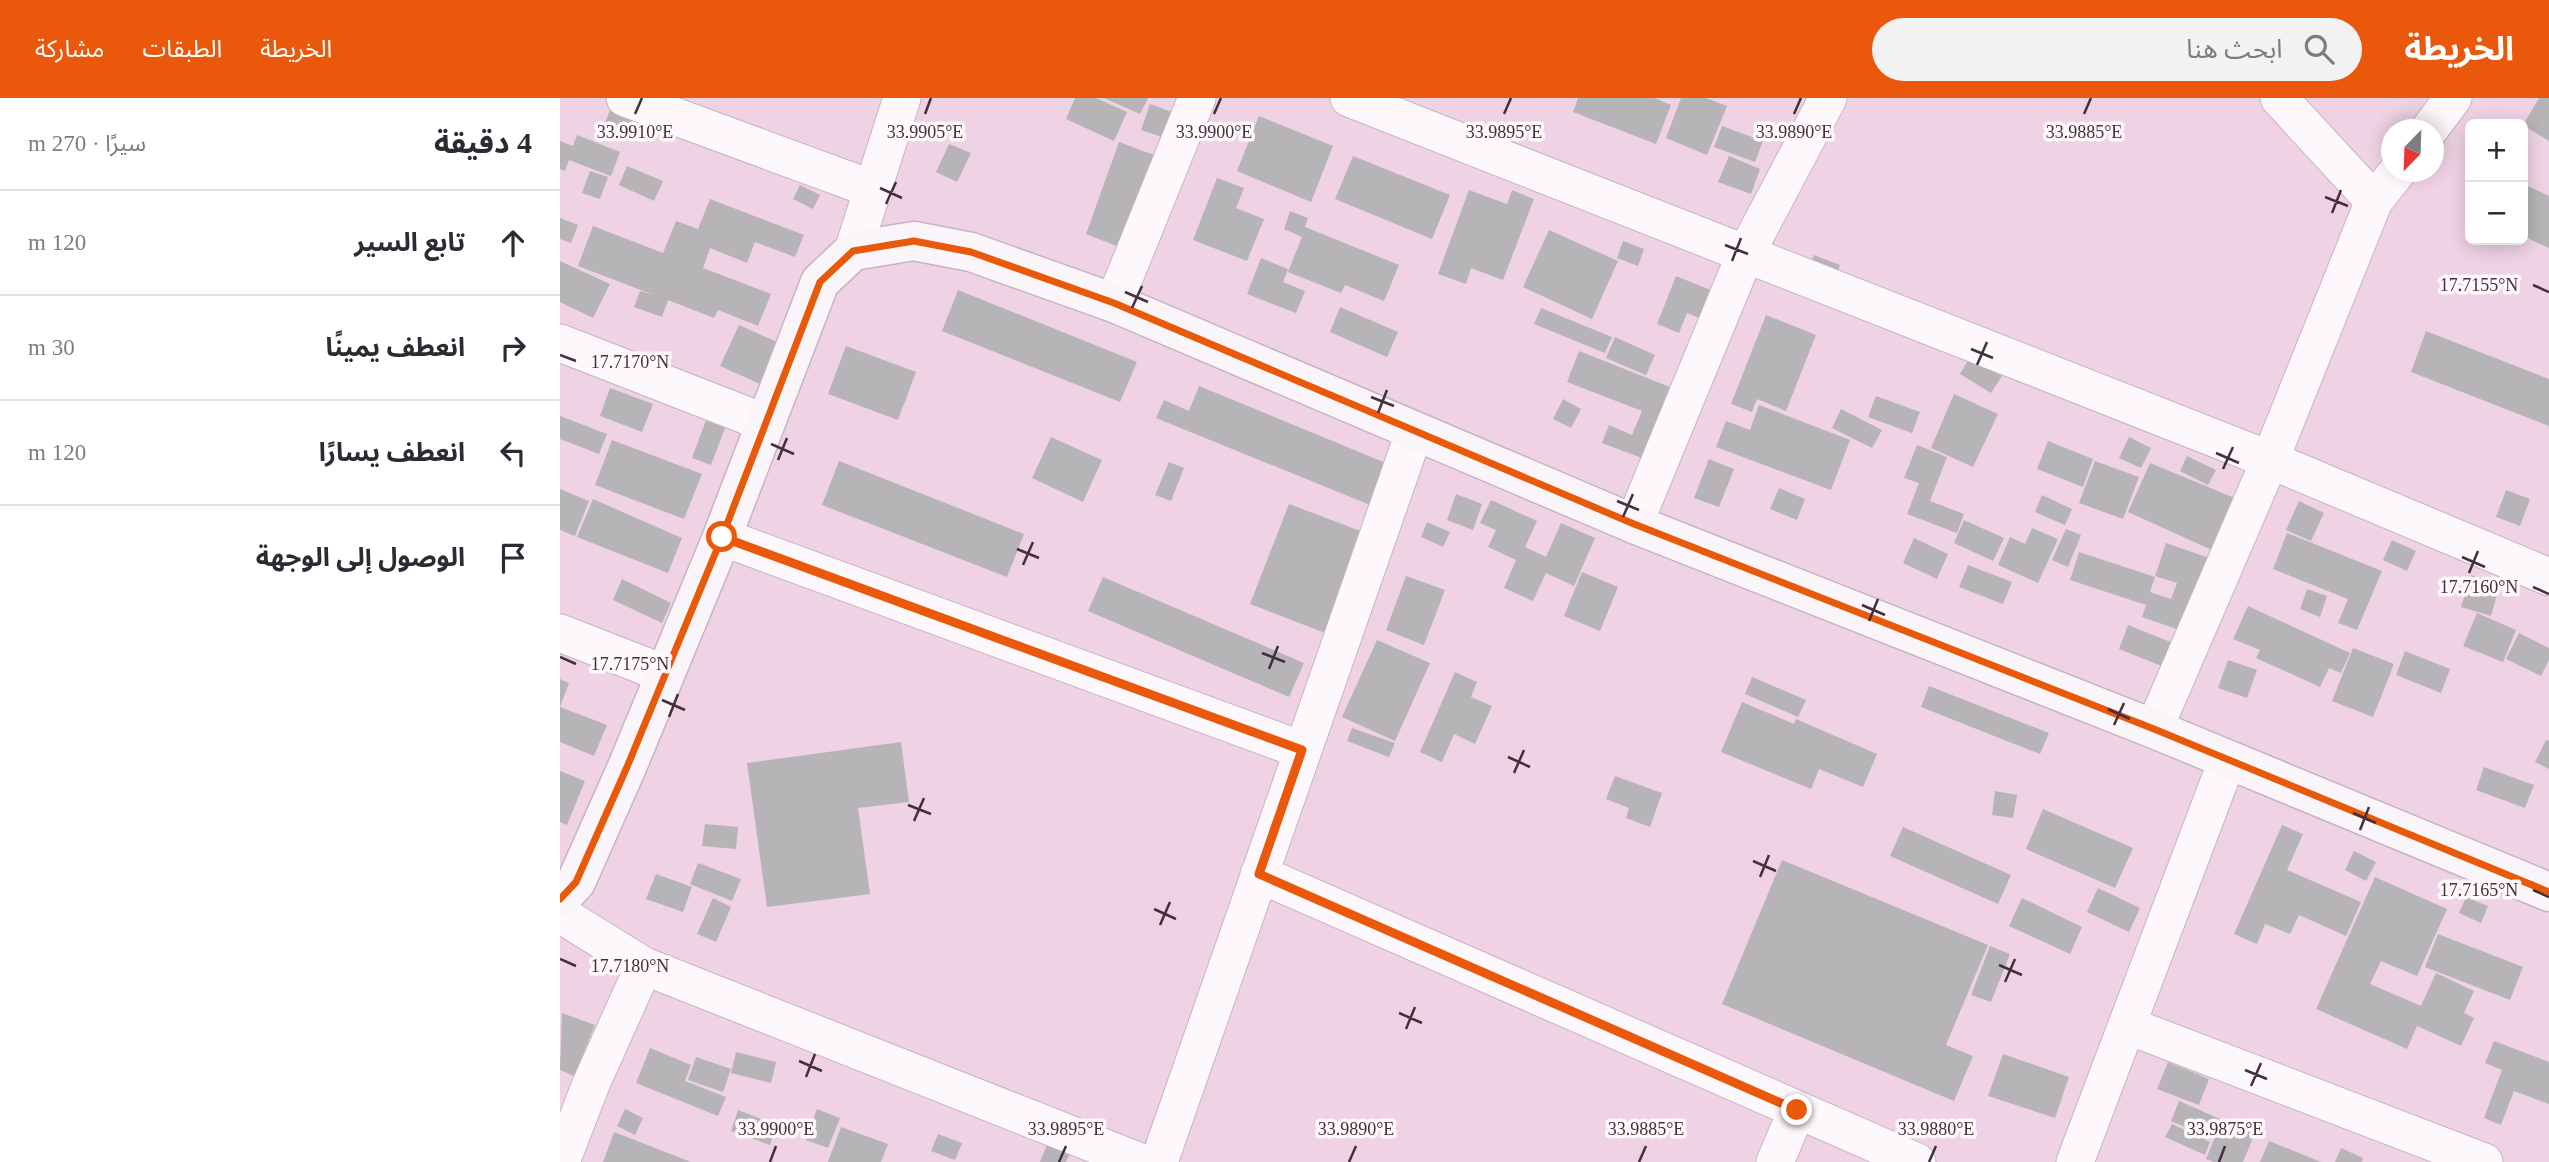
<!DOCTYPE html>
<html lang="ar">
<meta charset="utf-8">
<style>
:root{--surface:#fff;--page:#f2f2f3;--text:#2b2b33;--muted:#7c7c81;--line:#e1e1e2;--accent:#ea580c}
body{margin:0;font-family:"Times New Roman","Noto Sans Arabic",serif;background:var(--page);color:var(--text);direction:rtl}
.controls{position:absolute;right:21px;top:21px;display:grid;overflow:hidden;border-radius:10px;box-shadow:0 4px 18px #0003}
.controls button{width:63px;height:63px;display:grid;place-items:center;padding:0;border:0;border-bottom:2px solid var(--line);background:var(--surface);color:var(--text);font:35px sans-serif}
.compass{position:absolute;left:1821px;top:21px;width:63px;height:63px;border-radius:50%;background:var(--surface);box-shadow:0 4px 18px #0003;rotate:203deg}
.stop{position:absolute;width:21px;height:21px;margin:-16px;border:5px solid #ea580c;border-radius:50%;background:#fff}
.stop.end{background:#ea580c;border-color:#fff;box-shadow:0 2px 7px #0008}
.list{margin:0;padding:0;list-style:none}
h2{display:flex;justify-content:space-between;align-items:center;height:91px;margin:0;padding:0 28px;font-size:30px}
h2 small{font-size:23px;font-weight:400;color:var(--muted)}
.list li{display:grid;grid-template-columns:46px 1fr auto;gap:21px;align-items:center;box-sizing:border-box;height:105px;padding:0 28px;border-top:2px solid var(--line)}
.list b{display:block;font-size:26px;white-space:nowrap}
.list em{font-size:23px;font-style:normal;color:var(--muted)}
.icon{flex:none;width:38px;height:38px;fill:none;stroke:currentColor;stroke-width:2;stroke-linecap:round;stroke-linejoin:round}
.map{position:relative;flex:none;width:1989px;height:1064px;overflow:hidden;direction:ltr}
header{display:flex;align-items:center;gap:42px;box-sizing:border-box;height:98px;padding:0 35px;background:var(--accent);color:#fff}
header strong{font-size:33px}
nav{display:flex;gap:38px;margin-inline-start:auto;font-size:24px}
.search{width:490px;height:63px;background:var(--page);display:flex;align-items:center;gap:18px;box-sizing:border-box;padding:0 24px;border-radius:38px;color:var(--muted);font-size:26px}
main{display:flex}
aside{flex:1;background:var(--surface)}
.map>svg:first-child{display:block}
</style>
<header>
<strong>الخريطة</strong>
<div class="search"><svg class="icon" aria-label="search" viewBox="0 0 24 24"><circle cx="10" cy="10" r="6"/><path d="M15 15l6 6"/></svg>ابحث هنا</div>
<nav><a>الخريطة</a><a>الطبقات</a><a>مشاركة</a></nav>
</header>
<main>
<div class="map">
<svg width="1989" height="1064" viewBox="0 0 1989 1064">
<rect width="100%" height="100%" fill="#efd3e4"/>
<path fill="#b6b4b6" d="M515,0h21l31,14 -13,29 -48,-22z
M544,0h44l-8,16z
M1018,0h76l17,7 -15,39 -83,-32z
M1121,0h25l21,8 -20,49 -41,-17z
M1979,0h10v43l-26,-16z
M590,6l27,10 -9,25 -27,-9z
M50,12l24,9 -7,21 -25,-9z
M699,18l74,30 -22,56 -74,-31z
M1162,28l41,15 -8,21 -41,-15z
M17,37l43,17 -9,24 -42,-16 -4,11 -5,-2v-28l13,5z
M559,44l40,15 -35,92 -38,-15z
M389,46l22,9 -14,29 -21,-10z
M793,58l97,39 -18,44 -97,-40z
M1169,58l31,13 -9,25 -33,-12z
M67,68l36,15 -9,20 -35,-16z
M30,73l18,6 -8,22 -18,-6z
M657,80l27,10 -8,20 28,11 -17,42 -54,-21z
M1963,86l26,12v52l-26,-12z
M240,87l20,10 -7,14 -20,-10z
M909,92l38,14 5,-14 22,9 -31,81 -32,-12 -5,16 -28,-10z
M150,101l94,36 -9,22 -40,-15 -8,21 -37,-15 -7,20 68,26 -13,32 -40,-16 -4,8 -46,-18 -6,17 -28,-10 6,-16 14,4 -76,-29 15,-40 70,27 13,-32 22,8z
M730,113l18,7 -3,9 94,38 -15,36 -39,-16 -4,8 -53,-21 14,-35 -18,-8z
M0,120l18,7 -7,18 -11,-4z
M989,132l69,31 -26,58 -69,-32z
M1063,143l21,8 -6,17 -21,-8z
M1254,157l26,10 -11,30 -27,-11z
M701,160l27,11 -5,13 22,9 -9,22 -49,-19z
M0,163l50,23 -17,34 -33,-16z
M1116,178l37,15 -11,28 -15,-6 -8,20 -22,-9z
M398,192l179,72 -17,40 -178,-71z
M780,209l58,25 -11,25 -57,-25z
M981,210l71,29 -7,16 -71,-29z
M1206,217l50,20 -30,76 -29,-12 -5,13 -21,-8z
M179,227l40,18 -19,41 -40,-18z
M1866,233l123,48v47l-138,-54z
M1055,239l40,18 -9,20 -40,-17z
M286,248l70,26 -18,48 -70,-26z
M1019,253l96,38 -28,71 -45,-17 7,-18 23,10 10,-24 -75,-29z
M1410,259l32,19 -11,17 -31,-19z
M639,288l199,82 -18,41 -224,-91 8,-18 25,11z
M50,290l43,16 -11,28 -42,-16z
M1394,296l44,20 -25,53 -42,-19z
M1316,298l44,16 -8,21 -44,-16z
M1003,301l18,10 -10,19 -18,-9z
M1199,307l91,35 -19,50 -115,-43 10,-26 24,9z
M1281,311l41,21 -10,18 -40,-20z
M0,318l47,18 -8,20 -39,-15z
M146,322l19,8 -14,37 -19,-7z
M491,339l51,23 -19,42 -51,-24z
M1569,339l22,11 -10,20 -22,-10z
M52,342l90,34 -18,45 -89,-34z
M1488,343l45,18 -10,28 -46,-18z
M1357,347l30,12 -17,44 34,13 -7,19 -50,-19 12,-31 -15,-5z
M1627,358l29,14 -8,15 -28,-14z
M1149,361l25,10 -15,38 -25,-9z
M279,363l185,73 -17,43 -185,-72z
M1535,363l44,16 -16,42 -44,-16z
M609,364l15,6 -13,33 -16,-6z
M1590,365l87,36 -23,52 -86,-39z
M1219,390l26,11 -8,21 -27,-11z
M0,391l29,12 -14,35 -15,-6z
M1946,392l24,9 -10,27 -24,-9z
M896,396l26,10 -9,26 -26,-10z
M1482,397l30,14 -7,16 -30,-13z
M33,401l89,39 -14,35 -91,-36z
M931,402l46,21 -12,26 21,10 15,-34 34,15 -21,48 -28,-13 -13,28 -29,-13 12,-28 -28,-13 8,-17 -16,-7z
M1739,403l25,12 -13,28 -25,-11z
M729,406l82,31 -38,101 -83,-32z
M1404,422l40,18 -11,23 -39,-18z
M867,424l23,10 -7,15 -22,-10z
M1472,430l26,11 -20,44 -40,-18 12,-28 15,7z
M1506,431l15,6 -13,32 -16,-7z
M1727,435l95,38 -25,59 -19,-7 10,-24 -75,-30z
M1354,440l34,16 -11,25 -34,-16z
M1832,442l24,11 -9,20 -24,-11z
M1606,445l49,17 -24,74 -49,-17 4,-12 -76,-25 9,-28 76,25 -5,15 21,7 6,-16 -22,-7z
M1408,467l44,17 -9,22 -44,-17z
M1022,474l36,15 -18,44 -36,-15z
M1911,477l29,9 -9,32 -30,-9z
M846,478l39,14 -21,55 -38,-15z
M543,479l201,86 -15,34 -201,-86z
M62,481l49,24 -9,20 -49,-23z
M1747,491l20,7 -7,21 -20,-8z
M1688,508l102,47 -9,20 -12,-5 -9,19 -64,-29 4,-8 -27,-11z
M1917,515l39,17 -13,32 -40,-16z
M1568,527l50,20 -9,24 -50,-20z
M1959,535l30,15v12l-8,16 -35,-17z
M817,542l53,23 -35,78 -53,-24z
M1793,550l41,16 -21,53 -41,-16z
M1845,553l45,18 -9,24 -45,-18z
M1668,562l29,10 -10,28 -29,-10z
M895,574l22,10 -6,15 21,9 -17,38 -21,-10 -12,28 -22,-10z
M1192,579l54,23 -8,17 -53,-23z
M0,581l9,4 -9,24z
M1369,588l120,47 -9,21 -119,-47z
M1182,604l52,22 2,-5 81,35 -14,33 -44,-18 -8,20 -90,-37z
M0,609l47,18 -13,31 -34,-14z
M792,630l43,15 -6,14 -42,-16z
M1986,642l3,1v28l-14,-7z
M341,644l8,60 -51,6 12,86 -103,13 -20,-144z
M1924,669l50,18 -9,23 -49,-18z
M0,673l25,10 -18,44 -7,-3z
M1055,678l47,17 -12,34 -24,-9 3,-10 -23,-9z
M1435,693l22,4 -4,23 -21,-3z
M1483,711l90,39 -18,40 -89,-39z
M145,726l33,3 -2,22 -34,-3z
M1722,727l21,9 -16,36 74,32 -15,34 -47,-21 -9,19 -25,-10 -8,20 -23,-10z
M1343,729l108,48 -13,29 -108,-48z
M1794,753l22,11 -10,19 -21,-11z
M1222,762l206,85 -42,100 27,11 -19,45 -232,-97z
M138,765l43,16 -9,22 -42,-17z
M96,776l36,13 -9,25 -37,-13z
M1815,779l72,32 -30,67 -36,-15 -11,23 51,22 15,-33 38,18 -10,22 10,5 -13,28 -44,-20 -10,23 -91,-40z
M1538,790l42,20 -11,24 -42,-20z
M1906,799l22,9 -7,17 -22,-10z
M153,800l18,9 -15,35 -19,-8z
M1462,800l60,29 -12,27 -61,-28z
M1878,836l85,33 -13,33 -85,-33z
M1430,848l20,8 -19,48 -20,-7z
M2,915l33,12 -21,51 -14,-6z
M1934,943l55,21v42l-35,-13 -13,34 -17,-7 18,-48 -17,-7z
M90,950l41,17 -6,16 41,16 -8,19 -82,-33z
M176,954l40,10 -5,21 -40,-10z
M1443,956l66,23 -14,41 -67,-22z
M136,959l35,12 -8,23 -35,-12z
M1608,964l41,17 -10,26 -42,-16z
M1619,1003l41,18 -9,19 -40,-17z
M65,1011l18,9 -8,17 -18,-9z
M257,1011l23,9 -12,30 -22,-8z
M178,1012l39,15 -7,20 -39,-14z
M1662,1022l33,13 -12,29h-29l-8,-3z
M1612,1026l38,18 -5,13 -40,-18z
M281,1029l47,17 -7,18h-53z
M54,1034l77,30h-88z
M492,1034l23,10 -9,20h-26z
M378,1036l24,9 -7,17 -24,-9z
M1709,1043l52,21h-61z
M1781,1050l22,10 -1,4h-27z"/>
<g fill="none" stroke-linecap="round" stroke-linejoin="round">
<g stroke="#c8b3c0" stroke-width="39">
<path id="street" d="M65,0l250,92
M789,0l921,362 279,117
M1719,0l95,103
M1869,32l24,-32
M293,153l49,-153
M554,205l83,-205
M0,245l206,80
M1074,426l111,-269 83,-157
M162,439l580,213
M0,535l105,41
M1594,631l116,-269 104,-259 23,-29
M699,776l658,288
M0,816l84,52 496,196
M1569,928l355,136
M1,1064l30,-78 53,-118
M599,1064l255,-729
M1215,1064l22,-52
M1515,1064l152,-401"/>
</g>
<g stroke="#c8b3c0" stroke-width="41">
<path id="secondary" d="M0,801l16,-17 51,-115 95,-230 98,-255 33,-31 61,-10 57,11 143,51 520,221 520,205 395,163"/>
</g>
<use href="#street" stroke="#fdf8fb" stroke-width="37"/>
<use href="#secondary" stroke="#f9f5f8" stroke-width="38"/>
<g stroke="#fef8fb" stroke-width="11">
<path id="cycleway" d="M0,801l16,-17 51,-115 95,-230 98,-255 33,-31 61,-10 57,11 143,51 520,221 520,205 395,163"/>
</g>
<use href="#cycleway" stroke="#e8590c" stroke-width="7"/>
</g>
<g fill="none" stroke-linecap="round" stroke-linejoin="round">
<path stroke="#ea580c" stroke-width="9" d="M162,439l580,213 -43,124 538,236"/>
</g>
<path fill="none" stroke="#44303c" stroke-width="2.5" d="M75,16l7,-16M365,16l6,-16M654,16l7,-16M944,16l7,-16M1234,16l7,-16M1524,16l7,-16M320,90l22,10M1765,99l23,9M326,106l10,-22M1772,115l9,-23M1165,147l23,9M1172,163l9,-23M1973,187l16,7M565,194l23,10M572,210l10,-22M1411,251l22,9M0,257l16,6M1417,267l10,-23M811,299l23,9M818,315l9,-23M211,346l23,10M1656,355l23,10M218,362l9,-22M1663,371l10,-22M1057,403l22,9M1063,419l10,-23M457,451l22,9M1902,459l23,10M463,467l10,-23M1909,475l9,-22M1973,489l16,7M1302,507l23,10M1309,523l9,-22M702,555l23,9M0,559l16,7M709,571l9,-23M102,602l23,10M1548,611l22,10M109,619l9,-23M1554,627l10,-22M948,659l22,10M954,675l10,-23M348,707l23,9M1793,715l23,10M354,723l10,-23M1800,732l9,-23M1193,763l23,10M1200,779l9,-22M1973,792l16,7M594,811l22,10M600,827l10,-23M0,861l16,7M1439,867l23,10M1445,884l10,-23M839,915l23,10M846,931l9,-22M239,963l23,10M1685,972l22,9M246,979l9,-23M1691,988l10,-23M210,1064l6,-16M499,1064l7,-16M789,1064l7,-16M1079,1064l7,-16M1369,1064l7,-16M1659,1064l6,-16"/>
<g font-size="18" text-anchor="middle" fill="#44303c" stroke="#fef8fb" stroke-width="7" stroke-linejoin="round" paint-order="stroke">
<text x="365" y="40">33.9905°E</text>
<text x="654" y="40">33.9900°E</text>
<text x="944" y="40">33.9895°E</text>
<text x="1234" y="40">33.9890°E</text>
<text x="75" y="40">33.9910°E</text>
<text x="1524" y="40">33.9885°E</text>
<text x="1919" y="193">17.7155°N</text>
<text x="70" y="270">17.7170°N</text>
<text x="1919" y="495">17.7160°N</text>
<text x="70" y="572">17.7175°N</text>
<text x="1919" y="798">17.7165°N</text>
<text x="70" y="874">17.7180°N</text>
<text x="216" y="1037">33.9900°E</text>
<text x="506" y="1037">33.9895°E</text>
<text x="796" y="1037">33.9890°E</text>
<text x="1086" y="1037">33.9885°E</text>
<text x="1376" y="1037">33.9880°E</text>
<text x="1665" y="1037">33.9875°E</text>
</g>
</svg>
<div class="controls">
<button>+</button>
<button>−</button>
</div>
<svg class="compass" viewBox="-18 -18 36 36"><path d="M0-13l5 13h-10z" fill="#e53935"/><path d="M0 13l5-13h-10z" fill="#7c7c81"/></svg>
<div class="stop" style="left:162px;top:439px"></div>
<div class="stop end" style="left:1237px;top:1012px"></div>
</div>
<aside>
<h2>4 دقيقة<small>سيرًا · 270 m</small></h2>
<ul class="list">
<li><svg class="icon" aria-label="ahead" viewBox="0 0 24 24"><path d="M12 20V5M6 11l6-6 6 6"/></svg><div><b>تابع السير</b></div><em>120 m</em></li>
<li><svg class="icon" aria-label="right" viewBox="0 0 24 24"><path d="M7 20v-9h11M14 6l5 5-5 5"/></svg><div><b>انعطف يمينًا</b></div><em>30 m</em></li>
<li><svg class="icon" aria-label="left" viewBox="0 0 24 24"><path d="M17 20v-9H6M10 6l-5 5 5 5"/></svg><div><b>انعطف يسارًا</b></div><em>120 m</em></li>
<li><svg class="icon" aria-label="arrive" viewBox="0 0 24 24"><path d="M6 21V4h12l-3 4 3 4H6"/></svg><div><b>الوصول إلى الوجهة</b></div></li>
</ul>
</aside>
</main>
